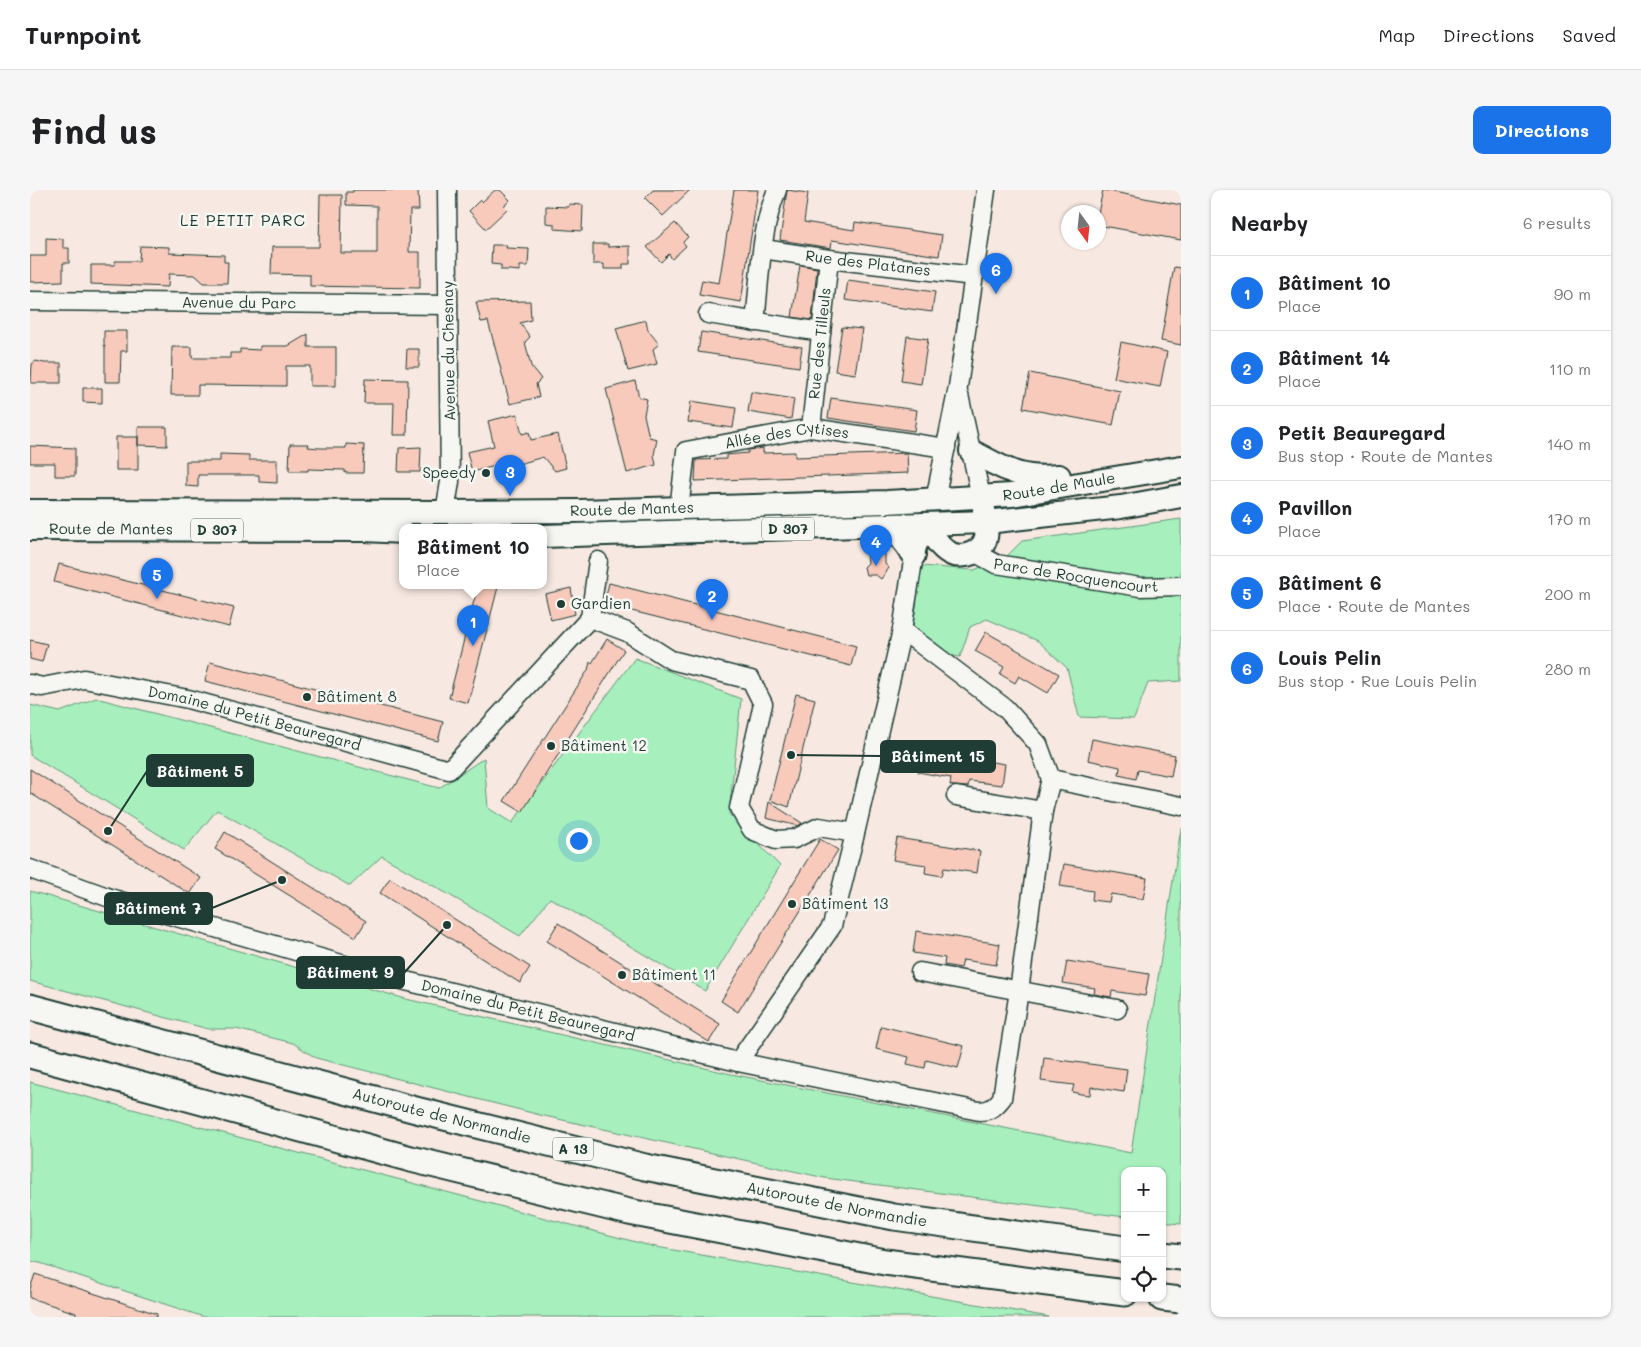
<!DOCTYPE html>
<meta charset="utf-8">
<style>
:root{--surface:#fff;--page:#f6f6f6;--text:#202124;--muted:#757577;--line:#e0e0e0;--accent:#1a73e8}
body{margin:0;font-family:Mali,sans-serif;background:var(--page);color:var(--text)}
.controls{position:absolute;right:15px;bottom:15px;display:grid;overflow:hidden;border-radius:10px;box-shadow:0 1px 4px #0004}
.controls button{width:45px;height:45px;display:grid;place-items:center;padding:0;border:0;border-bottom:1px solid var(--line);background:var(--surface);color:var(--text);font:25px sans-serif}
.compass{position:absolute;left:1031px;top:15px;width:45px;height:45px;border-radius:50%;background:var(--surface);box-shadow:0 1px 4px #0004;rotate:165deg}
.you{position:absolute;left:548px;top:650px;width:18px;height:18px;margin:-12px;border:4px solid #fff;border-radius:50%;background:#1a73e8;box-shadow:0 0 0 8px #1a73e833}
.badge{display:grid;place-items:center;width:32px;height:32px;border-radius:50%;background:var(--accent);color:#fff;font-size:16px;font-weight:700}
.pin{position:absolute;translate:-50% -41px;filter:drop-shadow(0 1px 2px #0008)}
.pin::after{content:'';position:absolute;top:26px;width:18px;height:15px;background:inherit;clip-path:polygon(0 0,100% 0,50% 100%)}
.popup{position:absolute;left:369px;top:334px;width:148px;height:65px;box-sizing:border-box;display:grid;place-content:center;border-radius:10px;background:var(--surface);filter:drop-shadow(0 1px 4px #0005);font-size:16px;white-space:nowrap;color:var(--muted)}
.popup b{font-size:19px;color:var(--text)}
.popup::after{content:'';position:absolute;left:50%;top:100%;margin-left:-10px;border:10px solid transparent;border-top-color:var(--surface)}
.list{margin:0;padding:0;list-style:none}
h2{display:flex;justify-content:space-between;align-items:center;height:65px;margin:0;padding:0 20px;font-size:21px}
h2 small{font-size:16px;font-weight:400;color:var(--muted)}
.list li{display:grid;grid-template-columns:32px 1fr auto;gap:15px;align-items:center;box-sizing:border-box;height:75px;padding:0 20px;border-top:1px solid var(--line)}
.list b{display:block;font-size:19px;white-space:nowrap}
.list p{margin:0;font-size:16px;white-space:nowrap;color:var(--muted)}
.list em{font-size:16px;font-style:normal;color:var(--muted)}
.icon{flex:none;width:28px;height:28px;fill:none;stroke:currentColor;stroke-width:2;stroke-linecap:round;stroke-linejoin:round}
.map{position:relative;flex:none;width:1151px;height:1127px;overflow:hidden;border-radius:10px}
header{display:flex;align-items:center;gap:30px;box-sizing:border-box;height:70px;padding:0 25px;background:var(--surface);border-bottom:1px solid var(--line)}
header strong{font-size:24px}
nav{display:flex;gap:28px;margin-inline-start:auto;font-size:18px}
.intro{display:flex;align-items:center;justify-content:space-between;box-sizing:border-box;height:120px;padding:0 30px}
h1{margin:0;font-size:35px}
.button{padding:12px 22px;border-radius:10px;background:var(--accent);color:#fff;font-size:18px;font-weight:700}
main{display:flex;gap:30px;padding:0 30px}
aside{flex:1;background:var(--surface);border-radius:10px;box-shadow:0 1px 4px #0004}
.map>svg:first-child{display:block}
</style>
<header>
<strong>Turnpoint</strong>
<nav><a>Map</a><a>Directions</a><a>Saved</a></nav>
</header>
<div class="intro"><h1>Find us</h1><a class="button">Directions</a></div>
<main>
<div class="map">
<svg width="1151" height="1127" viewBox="0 0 1151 1127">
<rect width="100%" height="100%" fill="#f7e9e2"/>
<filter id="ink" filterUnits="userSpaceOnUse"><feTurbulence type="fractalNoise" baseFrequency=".02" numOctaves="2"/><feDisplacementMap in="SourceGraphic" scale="10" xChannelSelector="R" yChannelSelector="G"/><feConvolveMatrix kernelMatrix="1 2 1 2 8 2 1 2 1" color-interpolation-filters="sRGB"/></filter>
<g filter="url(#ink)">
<path fill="#a7efbd" stroke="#639678" d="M1151,329v162l-33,2 -14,36 -55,-2 -12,-49 -29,-27 -51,-22 -17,8 -10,30 -50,-8 11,-83 53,4 32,-13 16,-16z
M605,468l106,41 -12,115 51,52 -75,125 -155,-93 -30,38 -138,-80 -32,30 -133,-76 -33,40 -154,-95v-50l30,7 36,-14 343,90 45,-30 4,50 24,15z
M1151,638v396l-19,-2v-51h-37v46l-300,-39 -285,-63 -224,-57 -23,-15 -57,-14h-28l-178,-48v-90l376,108 325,75 400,79z
M0,892l621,164 398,71h-845l-164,-54 -10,-2z"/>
<path fill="#f8cabc" stroke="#1f3d34" d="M323,0h65l1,20h-9l-1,42h11v36l-110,-2v-11l-39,-1 1,-27h47l1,-52h22l-1,58h36v-47l-31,-1v-13h7z
M465,0h5l10,10 -6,6 3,3 -21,20 -17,-18 11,-11 2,2z
M623,0h37l-27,26 -18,-18z
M704,0h24l-17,112 -42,-7 3,-15 17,3z
M757,0l21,3 -4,29 50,8 1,-8 87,13 -3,21 -107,-16 -1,8 -51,-8z
M1073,0l78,15v35l-83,-15v-12z
M539,14l14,1 -1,26 -28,-2v-5l-8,-1v-17l23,1z
M645,33l13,14 -5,5 3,4 -14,13 -3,-5 -8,8 -14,-15z
M16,48l17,1v9h6v15h-6v18l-33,1v-26h16z
M563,54h15v3l22,-1v18h-7v5h-19v-5h-11z
M462,55h15l-1,3 23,1 -1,17h-8v5l-11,-1h-8v-5l-10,-1z
M110,56l29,1v6l55,2v7h4l-1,21h-23l-9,-8 -26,-1 -1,13 -77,-3v-19h24v-4h24z
M770,75l17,3 -5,52 -20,-3z
M1144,77l7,1v77l-20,-4z
M818,90l87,12 -3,20 -87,-12z
M500,111l1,19 -11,3 10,14 -5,5 6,24 10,13 -5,5 3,13 -29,7 -22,-83 -7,1 -5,-20z
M616,130l2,10 11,14 -6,5 4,15 -29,7 -12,-43z
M812,137l20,2 -7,45 -20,-3z
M74,141h23v20h-6l-1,31h-15v-36h-1z
M671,142l101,15 -3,20 -101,-15z
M278,144v13h28v39h-26v-20h-24v20l-88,-1v10h-27l1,-48h20v11h38v-5h10v-4l20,1v-4h28z
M877,146l21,3 -7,45 -20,-3z
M1091,152l46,10 -7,35 -46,-9z
M377,159h12v18h-13z
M6,171l8,2h17v20h-30l1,-19z
M1000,183l90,18 -7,34 -90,-17z
M335,189l43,1 -1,55h-14l1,-32h-30z
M605,191l4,16 8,2 -3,16 5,22 8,2 -3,16 2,10 -29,8 -21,-84z
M53,198h19v15l-19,-1z
M721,202l43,7 -3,20 -43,-7z
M801,208l86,12 -3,21 -86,-13z
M661,211l45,7 -3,20 -45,-6z
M487,224l5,20 7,-2 2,8 27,-6 8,34 -11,3 -12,-14 -24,7 -1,-4 -46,12 -5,-20 27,-6 -6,-25z
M108,237h29v19l-29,-1z
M86,247h22v33h-22z
M260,254h19l-1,3 12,1h26v-4l18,1 -1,28h-18v-3l-37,-1v2h-19z
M0,256l45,2v28h-20v-13h-25z
M391,257l-1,25h-22l1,-24z
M733,258v5l32,-1v5l112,-4 1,20 -213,8 1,-21 30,-1v-4l22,-2v-3z
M190,264l29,1v5h28v23l-18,-1v-7h-61v12l-12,-1v-25h34z
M855,364v10l4,4 -8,11 -5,-4h-10l-2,-8 4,-4 -1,-8 6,3 2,-3z
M29,374l175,44 -5,19 -175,-45z
M579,393l247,63 -5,20 -247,-62z
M448,395l20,2 -30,116 -19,-5z
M541,398l4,26 -24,6 -6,-26z
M956,442l73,42 -11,19 -29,-17 -4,7 -15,-9 4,-7 -29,-16z
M577,449l17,11 -102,162 -18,-11 84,-131 2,-8 2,1z
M0,450l17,4 -5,18 -12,-3z
M180,472l233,60 -5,19 -233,-60z
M766,504l19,5 -26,108 -19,-7z
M1062,549l83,16 -4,21 -33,-6 -2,9 -17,-4 1,-8 -32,-7z
M892,561l83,13 -3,21 -33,-4 -1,6 -14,-1 -4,-1 1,-7 -33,-6z
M0,579l171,109 -11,16 -160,-101z
M739,612l33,21 -4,3 -32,-8z
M195,642l141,89 -10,16 -141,-88z
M867,648l83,13 -3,22 -33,-5 -2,8 -17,-3 1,-8 -33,-5z
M790,649l18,11 -100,162 -17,-11z
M1034,674l83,14 -4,21 -32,-5 -2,8 -10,-1 -7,-1 1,-9 -33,-5z
M360,688l140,89 -10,16 -140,-90z
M528,733l162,101 -11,18 -162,-101z
M886,741l84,13 -4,21 -33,-5 -2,8 -17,-3 1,-7 -32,-5z
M1037,771l82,13 -4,22 -33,-5 -1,6 -17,-3 1,-6 -32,-5z
M851,836l83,20 -6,22 -32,-8 -1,8 -18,-4 2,-7 -33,-8z
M1014,868l83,11 -3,23 -33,-5 -1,8 -9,-1 -9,-2 2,-7 -33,-4z
M5,1084l122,40v3h-82l1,-4 -46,-15v-9z"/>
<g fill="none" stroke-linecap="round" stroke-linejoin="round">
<g stroke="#1f3d34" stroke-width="21">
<g id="minor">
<path id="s1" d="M733,59l66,10 145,17"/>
<path id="s2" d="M0,111l418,4"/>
<path d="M678,124l113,18"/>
<path d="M725,132c5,-43 5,-92 22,-132"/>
<path d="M929,205l22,102"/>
<path id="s3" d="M781,238l18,-169"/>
<path d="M905,310l23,-113 28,-197"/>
<path id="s4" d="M649,319l7,-58 125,-23 135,20"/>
<path d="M415,322l5,-30 -3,-292"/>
<path id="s5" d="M944,362l22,12 144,23 41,-1"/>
<path d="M560,428l8,-57"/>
<path id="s6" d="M0,494l12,3 42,-8 104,20 261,71 141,-152 37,14 44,28 80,20 12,24 -24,104 13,22 24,10 18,-1 25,-12 36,6"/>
<path d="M1021,589l130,27"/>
<path d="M926,606l87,15"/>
<path id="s7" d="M0,679l80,29 263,75 365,89 94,-136 22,-88 48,-208 12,-75 12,-31"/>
<path d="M890,782l197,37"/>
<path d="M708,872l241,49c11,0 16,-4 23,-13l17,-107 24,-180 8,-32 -13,-35 -33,-36 -103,-78"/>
</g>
</g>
<g stroke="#1f3d34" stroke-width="26">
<g id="major">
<path d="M941,261c34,18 48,29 88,25"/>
<path id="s8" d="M0,321l415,1 134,-1 308,-9 125,-7 169,-28"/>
<path d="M896,334c6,9 12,22 22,28 5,4 13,4 19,3 24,-7 21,-25 17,-45"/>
<path d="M861,335l23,30"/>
<path id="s9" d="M0,339l335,1 38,2"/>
<path d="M513,346l444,-14 134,-15 60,-11"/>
</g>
</g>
<g stroke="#1f3d34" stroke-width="29">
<g id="highway">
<path id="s10" d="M0,817l386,103 229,57 249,50 231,32"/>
<path d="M0,865l381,104 218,53 256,50 240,31"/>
<path d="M1132,1065l19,2"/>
<path d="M1132,1108l19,2"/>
</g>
</g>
<use href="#minor" stroke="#f6f6f2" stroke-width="18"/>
<use href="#major" stroke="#f6f6f2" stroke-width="22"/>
<use href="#highway" stroke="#f6f6f2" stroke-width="25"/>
</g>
</g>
<g fill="#1f3d34" stroke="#f6f6f2" stroke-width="2">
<circle cx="456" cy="283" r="5"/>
<circle cx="531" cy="414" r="5"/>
<circle cx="277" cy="507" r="5"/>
<circle cx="521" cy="556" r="5"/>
<circle cx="762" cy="714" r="5"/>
<circle cx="592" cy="785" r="5"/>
</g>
<g text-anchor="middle" stroke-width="5" stroke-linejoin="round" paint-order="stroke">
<g fill="#f6f6f2" stroke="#60746d" stroke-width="1">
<rect x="732" y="327.5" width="52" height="23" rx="4"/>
<rect x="161" y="328.5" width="52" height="23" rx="4"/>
<rect x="523" y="947.5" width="40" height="23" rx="4"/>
</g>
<g font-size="14" font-weight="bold" fill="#1f3d34">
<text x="758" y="344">D 307</text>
<text x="187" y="345">D 307</text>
<text x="543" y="964">A 13</text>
</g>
<g font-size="15" fill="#1f3d34" stroke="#f6f6f2">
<text dy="5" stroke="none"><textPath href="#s1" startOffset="106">Rue des Platanes</textPath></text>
<text dy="5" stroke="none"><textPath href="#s2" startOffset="209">Avenue du Parc</textPath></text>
<text dy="5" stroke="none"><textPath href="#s3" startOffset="85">Rue des Tilleuls</textPath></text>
<text transform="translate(419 161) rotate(-91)" y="5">Avenue du Chesnay</text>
<text dy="5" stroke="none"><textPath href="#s4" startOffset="161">Allée des Cytises</textPath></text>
<text dy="5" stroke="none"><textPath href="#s8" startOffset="1030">Route de Maule</textPath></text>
<text dy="5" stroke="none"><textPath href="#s8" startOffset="602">Route de Mantes</textPath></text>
<text dy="5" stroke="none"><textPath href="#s9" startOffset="81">Route de Mantes</textPath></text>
<text dy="5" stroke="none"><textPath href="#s5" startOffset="106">Parc de Rocquencourt</textPath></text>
<text dy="5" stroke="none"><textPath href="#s6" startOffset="230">Domaine du Petit Beauregard</textPath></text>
<text dy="5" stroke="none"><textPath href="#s7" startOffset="518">Domaine du Petit Beauregard</textPath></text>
<text dy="5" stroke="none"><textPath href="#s10" startOffset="426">Autoroute de Normandie</textPath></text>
<text dy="5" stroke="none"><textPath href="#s10" startOffset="831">Autoroute de Normandie</textPath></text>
</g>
<g font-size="15" fill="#1f3d34" stroke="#f6f6f2" text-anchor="start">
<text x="446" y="288" text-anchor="end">Speedy</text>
<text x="541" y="419">Gardien</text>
<text x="287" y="512">Bâtiment 8</text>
<text x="531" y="561">Bâtiment 12</text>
<text x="772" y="719">Bâtiment 13</text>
<text x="602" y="790">Bâtiment 11</text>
</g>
<g font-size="16" letter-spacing="1" fill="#1f3d34" stroke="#f6f6f2">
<text x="213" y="36">LE PETIT PARC</text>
</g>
</g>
<path fill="none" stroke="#1f3d34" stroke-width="2" d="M761 565L851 566M78 641L117 581M252 690L182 718M417 735L374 783"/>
<g fill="#1f3d34" stroke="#f6f6f2" stroke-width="2">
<circle cx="761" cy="565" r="5"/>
<circle cx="78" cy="641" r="5"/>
<circle cx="252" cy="690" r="5"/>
<circle cx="417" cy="735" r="5"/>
</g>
<g fill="#1f3d34" stroke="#1f3d34" stroke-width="2">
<rect x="851" y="551" width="114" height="31" rx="5"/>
<rect x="117" y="565" width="106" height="31" rx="5"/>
<rect x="75" y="703" width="107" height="31" rx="5"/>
<rect x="267" y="767" width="107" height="31" rx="5"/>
</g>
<g font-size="16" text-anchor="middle" font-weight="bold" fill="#fff">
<text x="908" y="572">Bâtiment 15</text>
<text x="170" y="587">Bâtiment 5</text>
<text x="128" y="724">Bâtiment 7</text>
<text x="320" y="788">Bâtiment 9</text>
</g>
</svg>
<div class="controls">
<button>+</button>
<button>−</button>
<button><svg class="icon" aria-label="locate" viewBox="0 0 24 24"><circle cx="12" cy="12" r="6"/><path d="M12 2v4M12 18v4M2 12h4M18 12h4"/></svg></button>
</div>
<svg class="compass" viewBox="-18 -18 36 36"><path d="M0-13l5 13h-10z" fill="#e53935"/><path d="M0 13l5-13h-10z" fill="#757577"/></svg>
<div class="you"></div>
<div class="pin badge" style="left:443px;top:456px">1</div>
<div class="popup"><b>Bâtiment 10</b>Place</div>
<div class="pin badge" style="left:682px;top:430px">2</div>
<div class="pin badge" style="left:480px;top:306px">3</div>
<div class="pin badge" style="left:846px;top:376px">4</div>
<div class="pin badge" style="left:127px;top:409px">5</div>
<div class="pin badge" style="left:966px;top:104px">6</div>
</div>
<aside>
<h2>Nearby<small>6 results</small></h2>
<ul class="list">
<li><span class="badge">1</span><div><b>Bâtiment 10</b><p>Place</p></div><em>90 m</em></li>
<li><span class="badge">2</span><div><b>Bâtiment 14</b><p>Place</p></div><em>110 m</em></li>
<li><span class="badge">3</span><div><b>Petit Beauregard</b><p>Bus stop · Route de Mantes</p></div><em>140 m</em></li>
<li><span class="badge">4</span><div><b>Pavillon</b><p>Place</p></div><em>170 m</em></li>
<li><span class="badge">5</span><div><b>Bâtiment 6</b><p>Place · Route de Mantes</p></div><em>200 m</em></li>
<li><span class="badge">6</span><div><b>Louis Pelin</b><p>Bus stop · Rue Louis Pelin</p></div><em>280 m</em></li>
</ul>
</aside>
</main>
